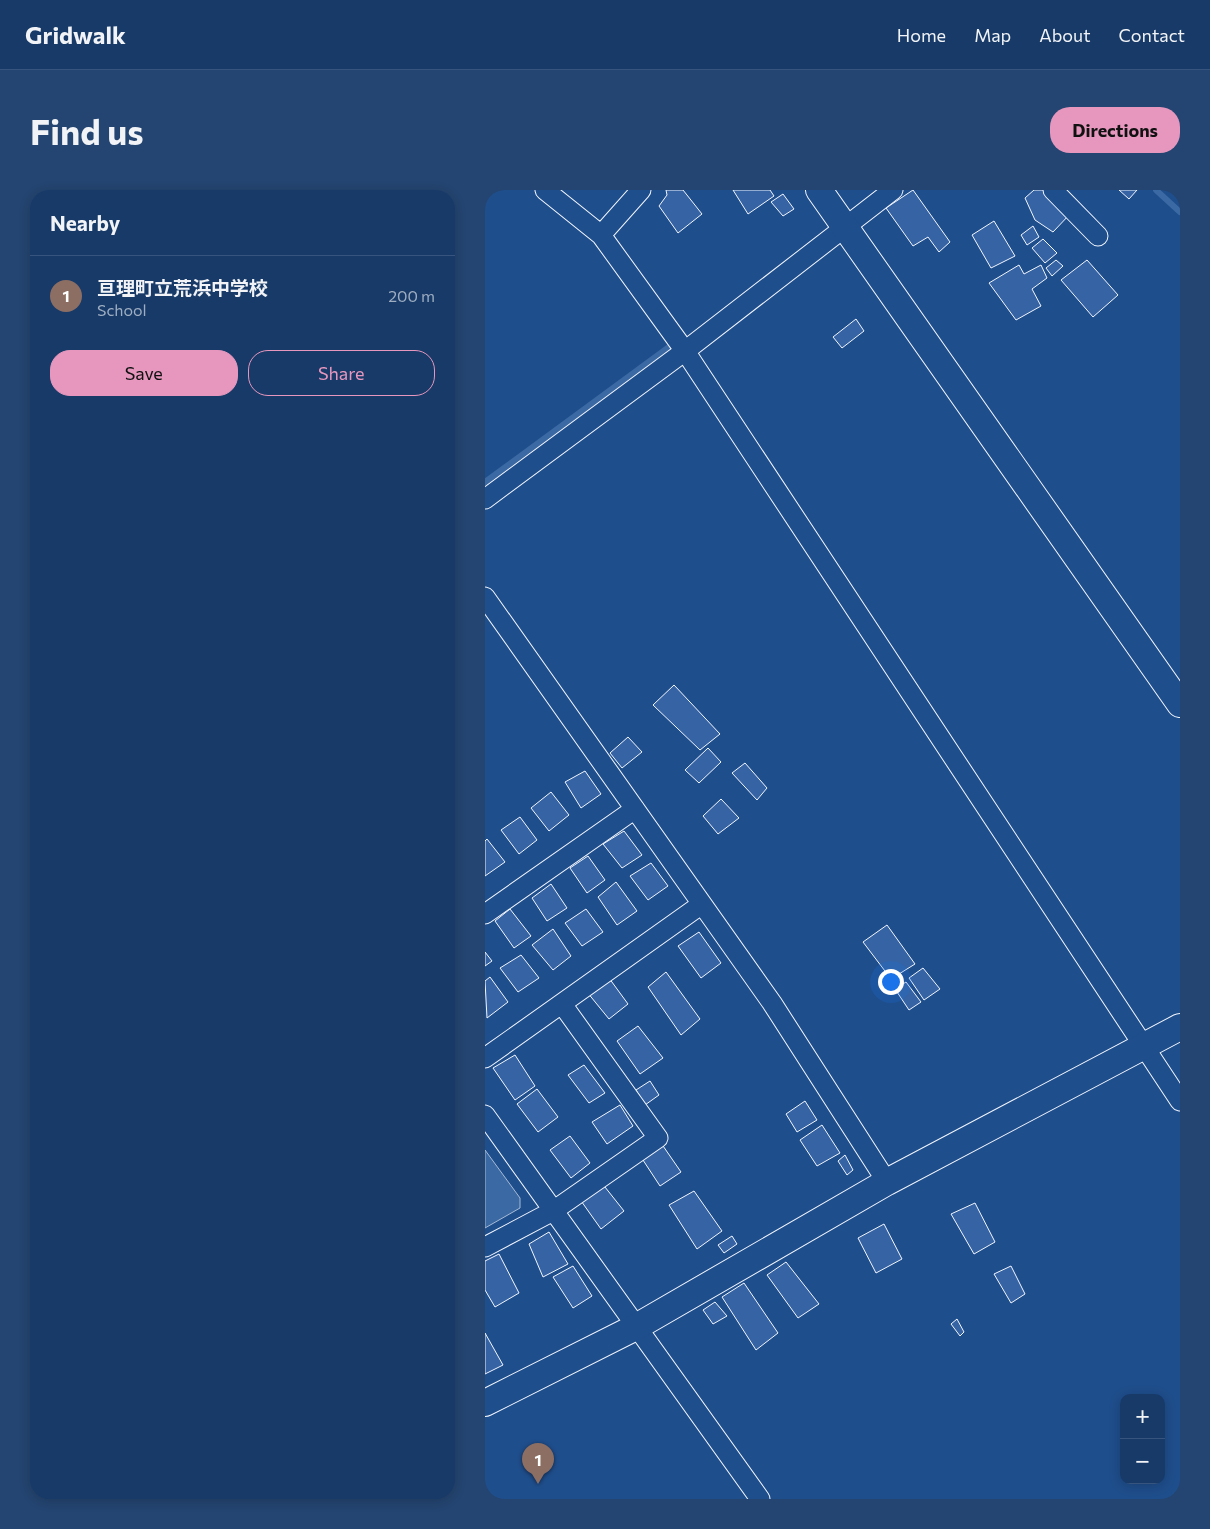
<!DOCTYPE html>
<meta charset="utf-8">
<style>
:root{--surface:#173a69;--page:#244571;--text:#f1f3f6;--muted:#9eadc0;--line:#36547d;--accent:#e797bd}
body{margin:0;font-family:Commissioner,"Noto Sans JP",sans-serif;background:var(--page);color:var(--text)}
.controls{position:absolute;right:15px;bottom:15px;display:grid;overflow:hidden;border-radius:10px;box-shadow:0 2px 12px #0003}
.controls button{width:45px;height:45px;display:grid;place-items:center;padding:0;border:0;border-bottom:1px solid var(--line);background:var(--surface);color:var(--text);font:25px sans-serif}
.you{position:absolute;left:405px;top:791px;width:18px;height:18px;margin:-12px;border:4px solid #fff;border-radius:50%;background:#1a73e8;box-shadow:0 0 0 8px #1a73e833}
.badge{display:grid;place-items:center;width:32px;height:32px;border-radius:50%;background:var(--accent);color:#fff;font-size:16px;font-weight:700}
.pin{position:absolute;translate:-50% -41px;filter:drop-shadow(0 1px 2px #0008)}
.pin::after{content:'';position:absolute;top:26px;width:18px;height:15px;background:inherit;clip-path:polygon(0 0,100% 0,50% 100%)}
.list{margin:0;padding:0;list-style:none}
h2{display:flex;justify-content:space-between;align-items:center;height:65px;margin:0;padding:0 20px;font-size:21px}
h2 small{font-size:16px;font-weight:400;color:var(--muted)}
.list li{display:grid;grid-template-columns:32px 1fr auto;gap:15px;align-items:center;box-sizing:border-box;height:80px;padding:0 20px;border-top:1px solid var(--line)}
.list b{display:block;font-size:19px;white-space:nowrap}
.list p{margin:0;font-size:16px;white-space:nowrap;color:var(--muted)}
.list em{font-size:16px;font-style:normal;color:var(--muted)}
.actions{display:flex;gap:10px;padding:15px 20px}
.actions a{flex:1;padding:11px 0;border:1px solid var(--accent);border-radius:20px;text-align:center;font-size:18px;color:var(--accent)}
.actions .main{background:var(--accent);color:#111}
.map{position:relative;flex:none;width:695px;height:1309px;overflow:hidden;border-radius:20px}
header{display:flex;align-items:center;gap:30px;box-sizing:border-box;height:70px;padding:0 25px;background:var(--surface);border-bottom:1px solid var(--line)}
header strong{font-size:24px}
nav{display:flex;gap:28px;margin-inline-start:auto;font-size:18px}
.intro{display:flex;align-items:center;justify-content:space-between;box-sizing:border-box;height:120px;padding:0 30px}
h1{margin:0;font-size:35px}
.button{padding:12px 22px;border-radius:20px;background:var(--accent);color:#111;font-size:18px;font-weight:700}
main{display:flex;gap:30px;padding:0 30px}
aside{flex:1;background:var(--surface);border-radius:20px;box-shadow:0 2px 12px #0003}
.map>svg:first-child{display:block}
</style>
<header>
<strong>Gridwalk</strong>
<nav><a>Home</a><a>Map</a><a>About</a><a>Contact</a></nav>
</header>
<div class="intro"><h1>Find us</h1><a class="button">Directions</a></div>
<main>
<aside>
<h2>Nearby<small></small></h2>
<ul class="list">
<li><span class="badge" style="background:#8d6e63">1</span><div><b>亘理町立荒浜中学校</b><p>School</p></div><em>200 m</em></li>
</ul>
<div class="actions"><a class="main">Save</a><a>Share</a></div>
</aside>
<div class="map">
<svg width="695" height="1309" viewBox="0 0 695 1309">
<rect width="100%" height="100%" fill="#1f4e8c"/>
<path fill="#3b69a3" stroke="#a8bbd7" d="M0,960l35,48v10l-35,20z"/>
<g fill="none" stroke-linecap="round" stroke-linejoin="round">
<path stroke="#3b69a3" stroke-width="6" d="M671,0l24,22
M0,292l184,-135"/>
</g>
<path fill="#3563a3" stroke="#f2f6ff" d="M181,0h17l19,24 -24,19 -19,-27 8,-11z
M248,0h37l4,6 -26,18z
M428,0l37,52 -11,10 -11,-15 -15,9 -27,-38z
M549,0h13l23,24 -17,18 -18,-12 -10,-22z
M634,0h18l-8,9z
M298,4l11,15 -11,7 -12,-14z
M509,31l21,35 -24,12 -19,-33z
M548,36l6,11 -12,8 -6,-10z
M558,49l14,14 -12,10 -13,-15z
M571,70l7,6 -11,10 -6,-8z
M602,70l31,35 -25,22 -32,-37z
M534,75l5,9 17,-9 6,13 -15,11 9,17 -25,14 -27,-37z
M371,129l8,12 -22,17 -9,-11z
M189,495l46,49 -20,16 -47,-45z
M143,547l14,15 -20,16 -12,-15z
M223,558l13,14 -22,21 -14,-13z
M260,573l22,25 -10,12 -25,-27z
M100,581l16,23 -20,14 -16,-26z
M66,602l18,23 -20,16 -18,-23z
M236,609l18,19 -21,16 -15,-18z
M35,627l17,23 -18,14 -18,-24z
M139,641l18,24 -20,13 -19,-24z
M2,649l18,23 -20,14v-35z
M103,666l17,24 -18,13 -17,-25z
M166,673l17,23 -20,14 -18,-24z
M131,692l21,29 -20,14 -19,-28z
M66,694l16,24 -20,13 -15,-23z
M25,719l21,27 -17,12 -19,-27z
M101,719l17,23 -21,14 -17,-23z
M402,735l28,39 -24,15 -28,-37z
M68,739l18,27 -18,14 -21,-25z
M214,742l22,31 -20,15 -23,-32z
M0,762l7,9 -7,5z
M36,765l18,23 -21,14 -18,-24z
M438,778l17,21 -16,11 -15,-22z
M181,782l34,47 -19,16 -33,-48z
M5,787l18,25 -21,16 -2,-37z
M124,788l19,26 -19,15 -22,-27z
M421,792l15,20 -12,8 -14,-21z
M153,836l25,32 -23,16 -23,-33z
M30,865l20,31 -20,14 -22,-32z
M99,875l21,28 -16,10 -21,-28z
M165,891l9,14 -14,10 -9,-15z
M52,899l21,28 -20,15 -21,-28z
M320,911l12,19 -20,12 -11,-18z
M135,915l13,21 -26,18 -15,-22z
M337,935l18,28 -23,13 -17,-26z
M85,946l20,27 -19,15 -21,-28z
M176,953l20,29 -21,14 -19,-29z
M360,965l8,15 -6,5 -9,-14z
M116,992l23,29 -23,18 -22,-31z
M209,1001l28,40 -25,18 -28,-44z
M490,1013l20,39 -21,12 -23,-40z
M399,1034l18,35 -26,14 -18,-35z
M64,1042l19,32 -25,13 -14,-33z
M247,1046l5,8 -13,9 -6,-8z
M14,1064l20,39 -24,14 -10,-17v-29z
M301,1072l33,42 -21,14 -31,-43z
M88,1076l19,30 -19,12 -20,-31z
M526,1076l14,28 -14,9 -17,-29z
M259,1093l34,50 -22,17 -34,-53z
M230,1112l12,14 -14,8 -10,-14z
M472,1129l7,13 -4,4 -9,-12z
M0,1143l18,32 -18,9z"/>
<g fill="none" stroke-linecap="round" stroke-linejoin="round">
<g stroke="#f2f6ff" stroke-width="21">
<path id="street" d="M60,0l56,45 84,116 495,750
M568,0l45,46
M116,45l40,-45
M0,309l200,-148 208,-161
M0,407l287,406 115,179
M0,724l150,-105
M0,868l217,-154
M0,925l275,384
M0,1057l68,-36 105,-73 -96,-134"/>
</g>
<g stroke="#f2f6ff" stroke-width="28">
<path id="secondary" d="M334,0l361,514
M0,1213l151,-76 251,-145 293,-155"/>
</g>
<use href="#street" stroke="#1f4e8c" stroke-width="19"/>
<use href="#secondary" stroke="#1f4e8c" stroke-width="26"/>
</g>
</svg>
<div class="controls">
<button>+</button>
<button>−</button>
</div>
<div class="you"></div>
<div class="pin badge" style="left:53px;top:1294px;background:#8d6e63">1</div>
</div>
</main>
